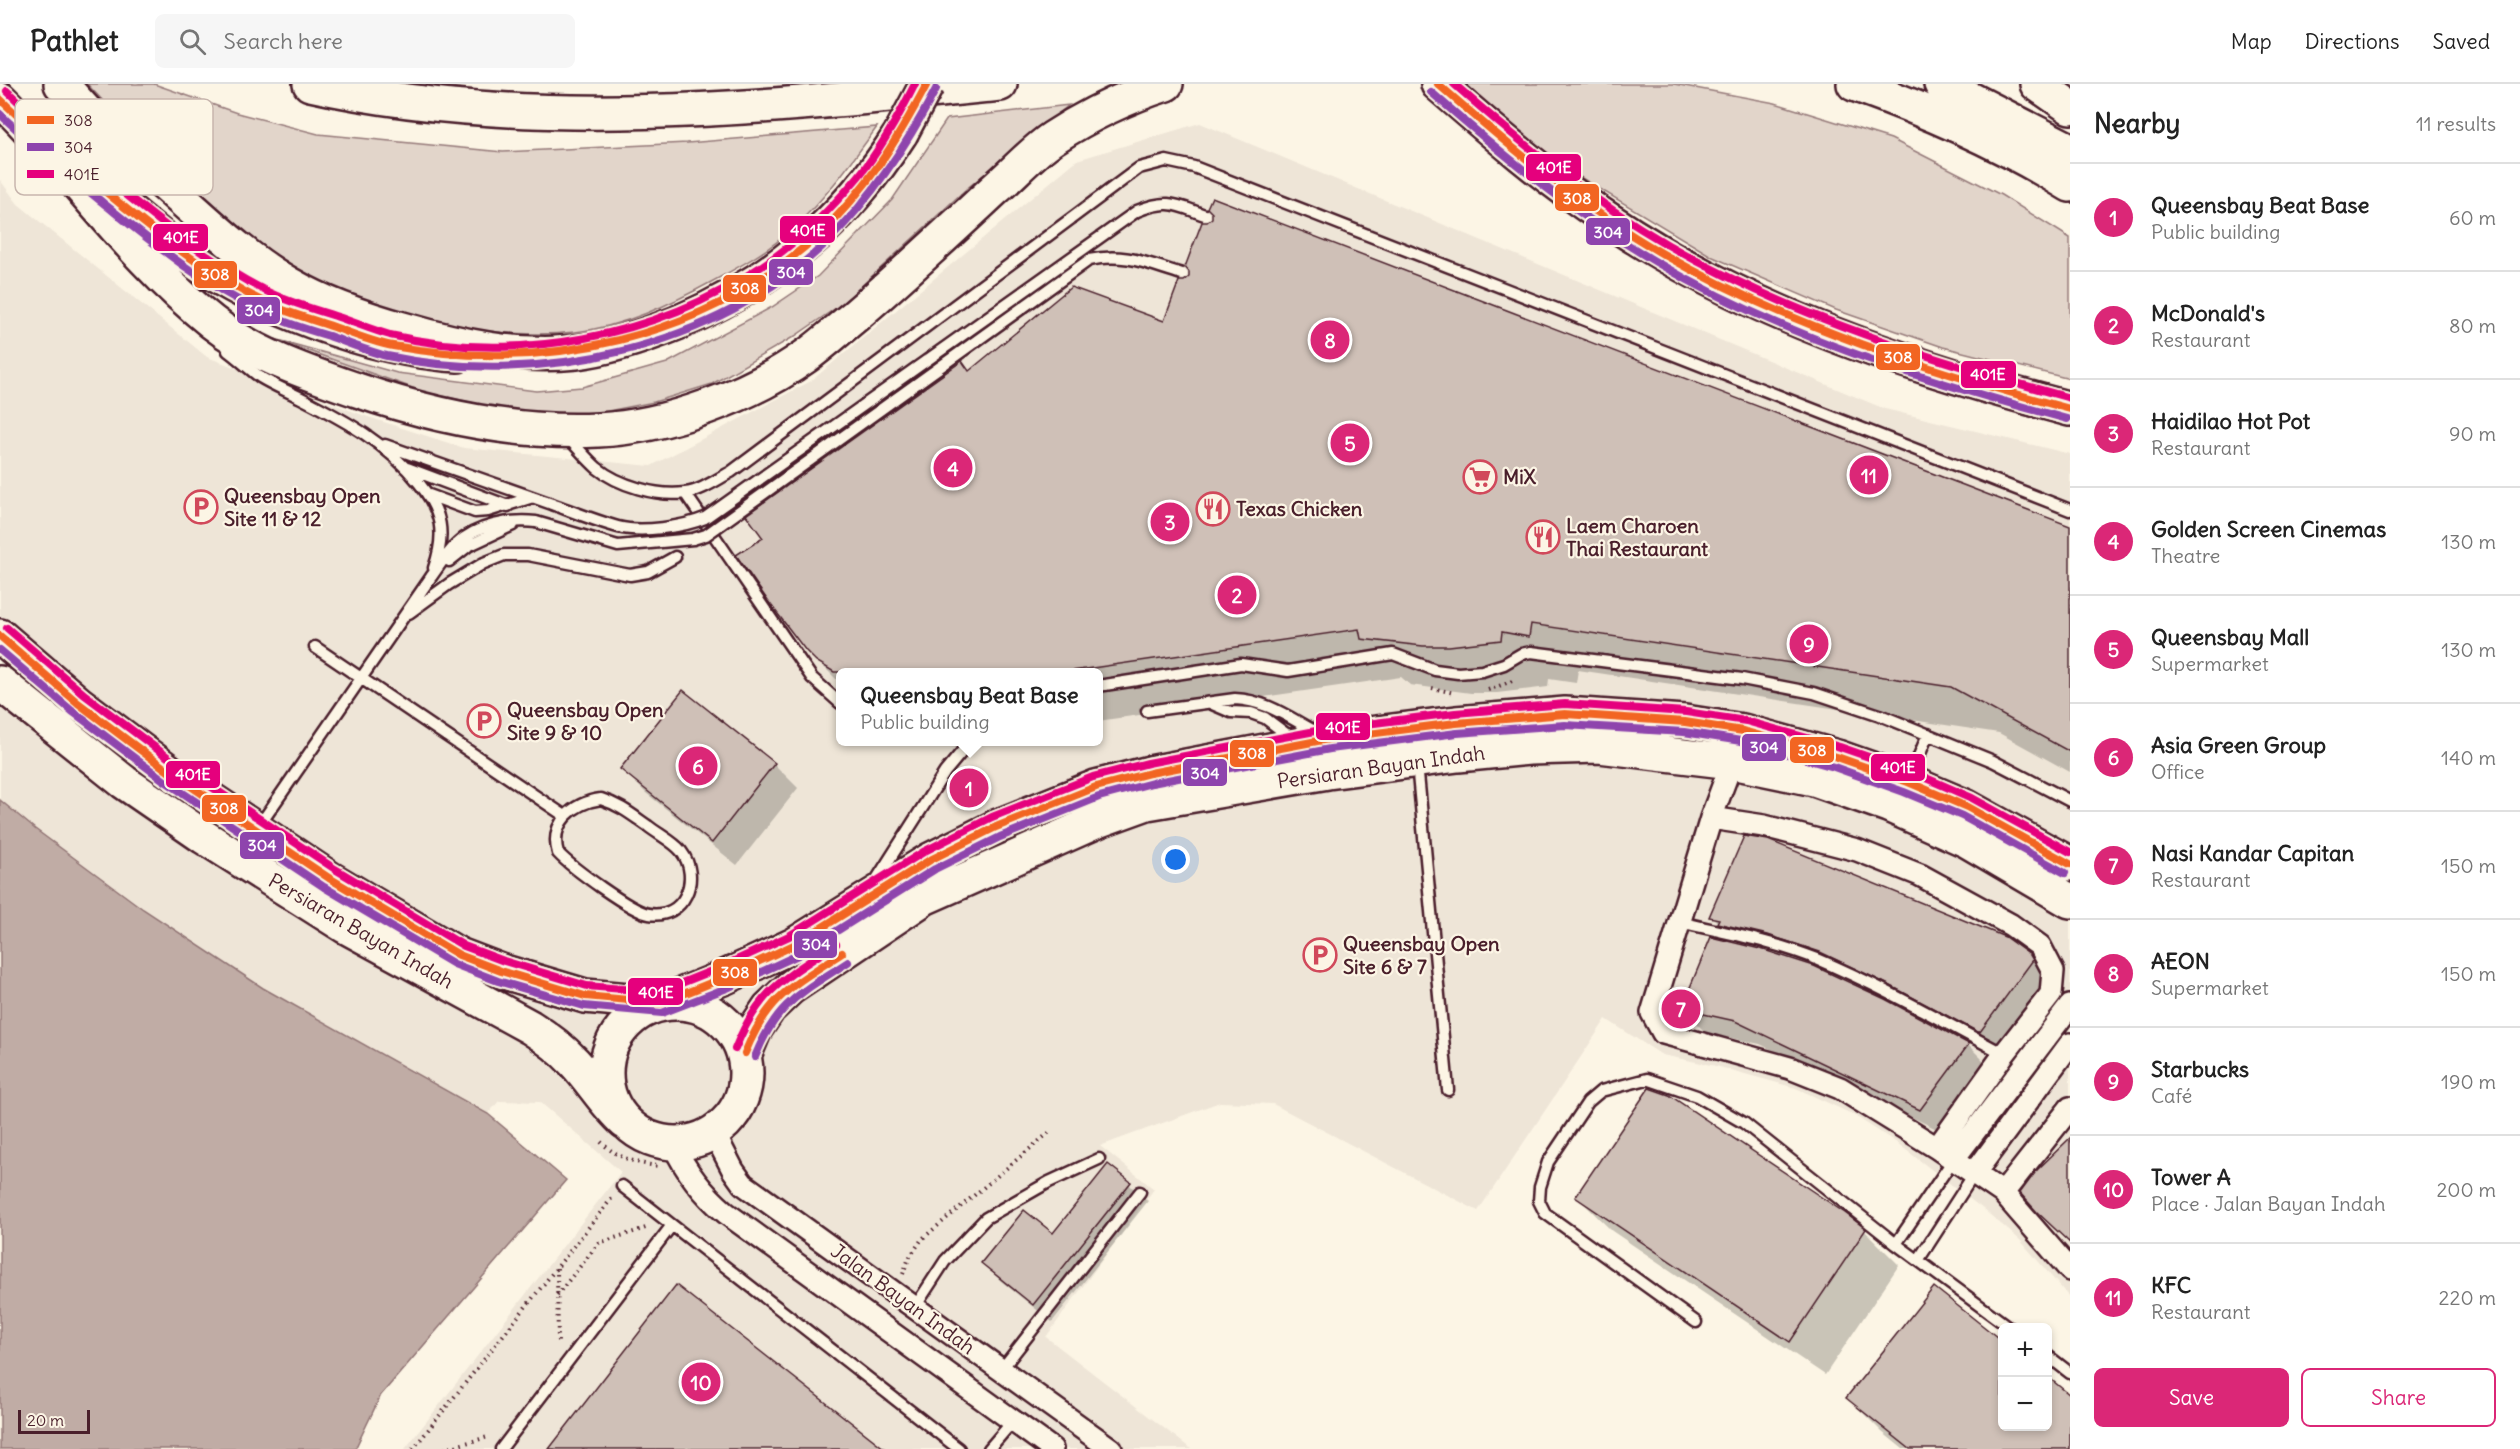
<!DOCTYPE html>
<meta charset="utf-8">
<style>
:root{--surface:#fff;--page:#f6f6f6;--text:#222;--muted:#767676;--line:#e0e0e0;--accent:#db2777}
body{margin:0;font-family:Delius,sans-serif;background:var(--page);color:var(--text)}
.controls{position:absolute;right:18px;bottom:18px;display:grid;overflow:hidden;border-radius:9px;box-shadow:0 3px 9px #0003}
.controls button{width:54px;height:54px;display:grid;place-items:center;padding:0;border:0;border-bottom:2px solid var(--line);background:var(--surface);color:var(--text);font:30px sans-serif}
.scale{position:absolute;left:18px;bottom:15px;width:72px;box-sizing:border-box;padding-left:6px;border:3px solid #4a1f2b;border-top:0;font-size:16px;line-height:21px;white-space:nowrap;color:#4a1f2b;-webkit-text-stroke:4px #fcf5e5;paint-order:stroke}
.you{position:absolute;left:1176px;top:776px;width:21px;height:21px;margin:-15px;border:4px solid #fff;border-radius:50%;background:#1a73e8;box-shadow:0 0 0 9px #1a73e833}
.badge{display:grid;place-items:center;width:39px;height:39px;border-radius:50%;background:var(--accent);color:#fff;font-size:20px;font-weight:700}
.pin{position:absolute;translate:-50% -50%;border:3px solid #fff;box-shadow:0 2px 6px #0006}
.popup{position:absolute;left:836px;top:584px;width:267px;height:78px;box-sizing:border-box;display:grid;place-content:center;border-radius:9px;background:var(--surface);filter:drop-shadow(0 2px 4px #0005);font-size:20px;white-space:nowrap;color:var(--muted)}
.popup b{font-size:22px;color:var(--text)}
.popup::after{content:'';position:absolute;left:50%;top:100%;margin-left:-12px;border:12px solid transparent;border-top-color:var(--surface)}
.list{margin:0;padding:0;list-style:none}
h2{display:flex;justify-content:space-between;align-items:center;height:78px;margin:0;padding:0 24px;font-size:26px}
h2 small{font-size:20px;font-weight:400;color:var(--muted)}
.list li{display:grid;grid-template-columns:39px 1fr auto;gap:18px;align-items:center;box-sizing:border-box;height:108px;padding:0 24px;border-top:2px solid var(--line)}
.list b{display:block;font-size:22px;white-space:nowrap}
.list p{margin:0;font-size:20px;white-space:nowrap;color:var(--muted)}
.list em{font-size:20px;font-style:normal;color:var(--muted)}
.actions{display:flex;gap:12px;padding:18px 24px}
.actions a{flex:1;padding:14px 0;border:2px solid var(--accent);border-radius:9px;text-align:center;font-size:21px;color:var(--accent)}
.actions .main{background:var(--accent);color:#fff}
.icon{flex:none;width:33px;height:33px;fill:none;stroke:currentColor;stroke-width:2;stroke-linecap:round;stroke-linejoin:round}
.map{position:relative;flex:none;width:2070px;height:1365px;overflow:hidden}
header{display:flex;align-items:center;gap:36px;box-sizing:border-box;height:84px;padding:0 30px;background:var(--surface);border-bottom:2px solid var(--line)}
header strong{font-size:28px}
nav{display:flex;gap:33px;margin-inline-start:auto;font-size:21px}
.search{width:420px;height:54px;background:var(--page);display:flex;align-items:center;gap:15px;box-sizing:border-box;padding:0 21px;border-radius:9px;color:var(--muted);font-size:22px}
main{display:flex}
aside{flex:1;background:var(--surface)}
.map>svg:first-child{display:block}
</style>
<header>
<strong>Pathlet</strong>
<div class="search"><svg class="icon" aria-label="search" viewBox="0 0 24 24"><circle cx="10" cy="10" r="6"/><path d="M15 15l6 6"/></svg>Search here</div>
<nav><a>Map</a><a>Directions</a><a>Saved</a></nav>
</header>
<main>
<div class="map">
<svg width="2070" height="1365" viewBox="0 0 2070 1365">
<rect width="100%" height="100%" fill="#fcf5e5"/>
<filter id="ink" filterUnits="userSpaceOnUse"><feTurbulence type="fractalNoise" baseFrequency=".0167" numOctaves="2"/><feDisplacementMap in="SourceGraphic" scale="12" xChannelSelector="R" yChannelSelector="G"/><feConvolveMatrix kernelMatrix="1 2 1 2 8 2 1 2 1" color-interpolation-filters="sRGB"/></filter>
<g filter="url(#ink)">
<path fill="#eee5d7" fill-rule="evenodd" d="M1200,39l685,286 185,45v844l-50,-58 -37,-31 -86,-66 -45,-29 -56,-26 -80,-22 -54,-11 -56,-36 -128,192 -205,-107 -53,-2 -120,44 54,43 -108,148 145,112h-786l216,-277 -81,-70 -41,-1 -11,13 -225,-126 -121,-79 -107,-80 -35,-29v-620l18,24 189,153 158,59 99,32 187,18 160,-85 266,-221zM840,588h258v70h-258z"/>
<path fill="#e2d5ca" stroke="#967a7a" stroke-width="1.5" d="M87,0h67l83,29 81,21 185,18 184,-9 190,-16c-26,36 -52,72 -85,102 -22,21 -53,38 -79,52 -42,23 -90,46 -138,51 -88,9 -194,-16 -271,-57 -82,-45 -153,-124 -217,-191z
M1448,0h226l101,19 116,36 110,56 69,43v141l-127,-32 -107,-37 -123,-53 -163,-98z
M1069,21l-104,85 -122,113 -48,33 -83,48 -58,18 -72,14 -71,-5 -87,-19 -149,-53 122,34 139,18 46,-4 85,-24 105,-56 46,-31 74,-76 55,-81z"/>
<path fill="#c0aca5" stroke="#917474" stroke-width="1.5" d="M0,716l35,29 108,80 120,79 225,126 78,66 -185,215 -26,54h-355z"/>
<path fill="#0003" d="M1165,239l905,204v245l-71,-39 -421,-63 -2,13 -27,-4 -1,8 -51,6h-26l-61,-8 -9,-8 -303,44v-49h-258v11l-33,-33 -42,-112 197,-175 8,9z
M683,608l91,72 24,24 -61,77 -91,-72 -24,-24z
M1711,832l318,40 25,24 -49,74 -160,-79 -32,-10 -1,2 72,33 84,45 24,24 -47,64 -185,-89 -54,-11 -24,-24 60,-63z
M1108,1082l40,35 -96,121 -51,-41 -18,-18 70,-28z
M1577,1113l288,34 34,34 -74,110 -213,-144z
M1934,1205l68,54v83h46v-47l22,18v52h-167l-21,-17 -34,-34z"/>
<path fill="#cfc0b7" stroke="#4a1f2b" stroke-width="1.5" d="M1212,113l858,329v226l-119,-65 -420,-63 -2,13 -27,-5 -1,8 -52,6h-26l-62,-7 -2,-10 -294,43h-231l-18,-11 -10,-10 -38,-50 -32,-46 27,-17 -17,-23 216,-154 7,10 102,-84 93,34 15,-40h5l5,-4v-5l-4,-5 17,-45h5l5,-4v-5l-5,-5z
M683,606l92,73 -63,80 -92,-74z
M1744,752l24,4 237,97 25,18 3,5 -53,72h-2l-87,-46 -71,-34 -52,-17 -51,-12 2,-4 -10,-2z
M1711,853l53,13 50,16 71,33 84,45 -49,66 -185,-89 -54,-12z
M1649,1004l20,7 176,118 21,16 -76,113 -215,-145z
M2070,1054v105l-33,-31 -17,-19 17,-23z
M1108,1080l23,18 -98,123 -52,-42 43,-53 29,23z
M676,1201l38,30 171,134h-336z
M1934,1203l68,54v85h46v-49l22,18v54h-160l-64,-51z"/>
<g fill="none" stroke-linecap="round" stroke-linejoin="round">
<g stroke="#4a1f2b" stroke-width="15">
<path id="service" d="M228,267c11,8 21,18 32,26 13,8 28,14 41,21 45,23 86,45 118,85 23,28 27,51 15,85
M568,354c10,10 19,21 29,30 21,17 60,29 88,25 16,-2 31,-13 46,-21l408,-304 27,-7 28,6 876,343
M385,361l167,59
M407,384l101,38
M685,409l127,185 28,25
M429,411l46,17 13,-1 42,-13
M449,477l19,-15 45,-21
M409,529l40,-29 35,-21 20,-8h24l102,20 18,-3 27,-15
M315,563l250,169
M1098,602l143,-22 47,7 105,-17 42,16 23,3 24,-2 22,-7 17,-10 10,-2 211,27 72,14 66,22 113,46 77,40
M1210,619l21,9 20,1 14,5 28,21
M1147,627l88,-12c31,1 56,20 83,34
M1417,680l31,326
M1910,694l18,-44
M601,715c19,6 31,16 47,27 10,8 26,16 33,25 21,27 3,69 -32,63 -17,-2 -78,-47 -91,-61 -9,-30 15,-50 43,-54z
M259,742l172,-249c8,-11 16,-24 26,-33 19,-19 54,-25 79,-22
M875,798l70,-110 25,-30
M1680,838c45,11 93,19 137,37 64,27 125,62 187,95
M622,1102l337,263
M1896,1160l57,-84
M1919,1175l55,-85
M915,1223l30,-46 41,-43 63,-36 50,-23
M1696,1238l-151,-109 -6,-12 1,-14 8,-25 40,-60 13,-11 46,-12 50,17 47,27 152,121 114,84
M2048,1272l22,17
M1001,1286l139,-178
M501,1365l171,-224
M989,1365l24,-28"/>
</g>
<g stroke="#4a1f2b" stroke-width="26">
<path id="minor" d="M1732,678l-21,56 -59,195 11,20 127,35 50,20 97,60 66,45 67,77
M1711,734l53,8 93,24 63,25 91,50 29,21 13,25 -2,23 -47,60 -67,94
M714,1049l19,37 10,14 368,265
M673,1060c13,28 29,49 53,69l326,236
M1953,1076l117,-154
M1974,1090l96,-130
M2003,1109l67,-85"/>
</g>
<g stroke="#4a1f2b" stroke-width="38">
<path id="primary" d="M0,15c73,71 131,159 212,223 42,33 96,51 145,68 76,26 160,44 241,40 68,-3 152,-34 208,-74 17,-12 33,-27 49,-40 48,-41 94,-84 140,-127 19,-16 37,-37 58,-51 35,-23 73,-41 113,-54
M106,107c25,21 49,42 75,61 70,53 189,98 277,103
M0,552l78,67 93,70 158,105 130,77 42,16 84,25 76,7 62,-25 71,-33 136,-85 66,-33 100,-40 54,-14 178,-34 128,-16 109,-9 120,8 58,9 94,26 71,25 59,25 103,57
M0,599l124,99 80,55 141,89 185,101c16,10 31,21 44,35 18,19 30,41 51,60
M606 989a70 70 0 1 1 140 0a70 70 0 1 1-140 0Z
M745,969l10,-24 14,-21 21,-20 134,-90 176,-78 47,-17 181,-31 130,-17 71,-7 70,-2 133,16 82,17 74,26 80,36 102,60"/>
</g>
<g stroke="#4a1f2b" stroke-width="38">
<path id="trunk" d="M61,0c15,16 29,33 45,48 23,23 48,42 72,64 35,31 69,64 111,88 36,21 77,35 117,46 55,16 112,28 170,22 35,-4 69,-16 101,-29 96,-41 168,-102 224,-190
M310,0c221,50 466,23 690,0
M1438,0c55,48 110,96 171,136 138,93 301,147 461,189
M1854,0c75,27 149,59 216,101
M1941,0l129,66
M2037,0l33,23"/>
</g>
<path stroke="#4a1f2b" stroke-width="4" stroke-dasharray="1.5 4.5" stroke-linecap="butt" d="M1432,604l22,5
M1488,606l27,-10
M601,1058c16,16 37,22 58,24
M557,1184l1,77
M903,1190l6,-16 13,-19 129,-108
M557,1211l42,-52 50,-16
M413,1365l199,-251
M444,1365l44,-12"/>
<use href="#service" stroke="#fcf5e5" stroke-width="10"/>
<use href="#minor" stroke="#fcf5e5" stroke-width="21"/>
<use href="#primary" stroke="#fcf5e5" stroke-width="33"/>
<use href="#trunk" stroke="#fcf5e5" stroke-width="33"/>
<g stroke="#4a1f2b" stroke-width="15" stroke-linecap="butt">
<path id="service-bridge" d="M552,420c22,8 44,17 66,23 24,6 65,0 87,-9l432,-307c31,-12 37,-7 68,4
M536,438l82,24 75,-7 13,-4 383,-275c36,-8 59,4 93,14"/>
</g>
<g stroke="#4a1f2b" stroke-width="38" stroke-linecap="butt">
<path id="trunk-bridge" d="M901,49l26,-49"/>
</g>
<use href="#service-bridge" stroke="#fcf5e5" stroke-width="10"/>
<use href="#trunk-bridge" stroke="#fcf5e5" stroke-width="33"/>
<g stroke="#fcf5e5" stroke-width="12">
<path id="bus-1" d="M1438,0c71,62 143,123 225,170 127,72 266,117 407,155
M0,15c37,36 78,70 118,103 46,37 94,75 148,101 22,10 45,16 68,24 19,7 38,15 59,19 150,27 313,-6 427,-113 46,-42 78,-94 107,-149
M0,552l78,67 93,70 158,105 130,77 42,16 84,25 76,7 62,-25 71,-33 136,-85 66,-33 100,-40 54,-14 178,-34 128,-16 109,-9 120,8 58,9 94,26 71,25 59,25 103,57
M745,969c23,-57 48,-68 97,-100"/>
</g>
<g stroke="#fcf5e5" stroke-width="12">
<path id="bus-2" d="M1431,8c71,62 143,122 225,170 127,75 270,119 411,157
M0,30c32,31 68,60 102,88 50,40 100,82 158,109 22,11 45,18 69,25 19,7 38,15 58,20 151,32 330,-7 442,-116 45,-45 78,-95 107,-151
M0,566l72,61 93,70 159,106 130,77 44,17 86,25 78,7 65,-25 73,-34 135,-85 65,-32 99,-40 53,-14 178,-34 127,-16 108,-8 119,7 57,9 93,26 70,25 58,24 103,57
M755,973c22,-55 46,-64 93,-95"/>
</g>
<g stroke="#fcf5e5" stroke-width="12">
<path id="bus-3" d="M1454,0c67,59 136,116 214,161 126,72 263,115 402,153
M7,7c37,36 76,69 116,101 45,36 91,73 143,99 24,12 48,18 72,26 18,6 34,13 52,18 125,29 266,3 372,-69 36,-24 68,-56 96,-89 23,-28 41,-61 57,-93
M7,544l78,67 92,69 158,105 129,77 40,15 83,25 72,6 60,-24 70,-32 136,-85 67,-34 101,-40 55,-14 178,-34 129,-16 110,-9 121,8 60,9 94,26 72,25 60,26 98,54
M735,965c24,-60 50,-71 101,-105"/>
</g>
<use href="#bus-1" stroke="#f26522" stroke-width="8"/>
<use href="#bus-2" stroke="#8e44ad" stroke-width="8"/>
<use href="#bus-3" stroke="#e5007d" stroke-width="8"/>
</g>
</g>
<defs>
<g id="supermarket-ring" transform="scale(1.725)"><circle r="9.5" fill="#fcf5e5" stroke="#d1495b" stroke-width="1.5"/><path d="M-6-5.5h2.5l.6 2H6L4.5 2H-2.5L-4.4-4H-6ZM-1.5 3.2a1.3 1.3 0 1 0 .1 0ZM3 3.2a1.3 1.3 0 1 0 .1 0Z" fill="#d1495b"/></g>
<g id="parking-ring" transform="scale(1.725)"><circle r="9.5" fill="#fcf5e5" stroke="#d1495b" stroke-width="1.5"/><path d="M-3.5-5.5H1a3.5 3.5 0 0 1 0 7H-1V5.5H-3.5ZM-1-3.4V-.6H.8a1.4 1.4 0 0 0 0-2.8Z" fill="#d1495b"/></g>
<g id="restaurant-ring" transform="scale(1.725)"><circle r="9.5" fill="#fcf5e5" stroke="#d1495b" stroke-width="1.5"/><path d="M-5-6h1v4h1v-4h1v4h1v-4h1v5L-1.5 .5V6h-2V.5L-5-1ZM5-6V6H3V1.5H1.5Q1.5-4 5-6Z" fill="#d1495b"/></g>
</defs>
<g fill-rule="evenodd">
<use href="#supermarket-ring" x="1480" y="393"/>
<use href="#parking-ring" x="201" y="423"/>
<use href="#restaurant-ring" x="1213" y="425"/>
<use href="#restaurant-ring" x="1543" y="453"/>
<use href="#parking-ring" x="484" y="637"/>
<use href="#parking-ring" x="1320" y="871"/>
</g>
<g text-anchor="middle" stroke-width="4.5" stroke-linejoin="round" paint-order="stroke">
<g font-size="20" font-weight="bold" fill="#4a1f2b" stroke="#fcf5e5" text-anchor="start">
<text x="1503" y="400">MiX</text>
<text x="224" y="419">Queensbay Open<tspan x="224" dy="23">Site 11 &amp; 12</tspan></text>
<text x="1236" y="432">Texas Chicken</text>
<text x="1566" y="449">Laem Charoen<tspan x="1566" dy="23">Thai Restaurant</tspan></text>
<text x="507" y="633">Queensbay Open<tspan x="507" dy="23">Site 9 &amp; 10</tspan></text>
<text x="1343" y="867">Queensbay Open<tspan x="1343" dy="23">Site 6 &amp; 7</tspan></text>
</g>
<g font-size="20" fill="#4a1f2b" stroke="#fcf5e5">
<text transform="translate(1381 683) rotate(-8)" y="7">Persiaran Bayan Indah</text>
<text transform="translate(361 847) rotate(30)" y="7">Persiaran Bayan Indah</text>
<text transform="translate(903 1215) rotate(36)" y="7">Jalan Bayan Indah</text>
</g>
</g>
<rect x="15" y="15" width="198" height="96" rx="9" fill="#fcf5e5" stroke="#c7b5ad" stroke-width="1.5"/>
<rect x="27" y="32" width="27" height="8" fill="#f26522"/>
<rect x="27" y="59" width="27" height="8" fill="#8e44ad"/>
<rect x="27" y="86" width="27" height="8" fill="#e5007d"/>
<g font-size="16" fill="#4a1f2b">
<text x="64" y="42">308</text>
<text x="64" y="69">304</text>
<text x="64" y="96">401E</text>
</g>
<g stroke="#fcf5e5" stroke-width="2">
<rect x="1525" y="69" width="57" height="29" rx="6" fill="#e5007d"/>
<rect x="1554" y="99" width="46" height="29" rx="6" fill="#f26522"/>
<rect x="779" y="131" width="57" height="29" rx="6" fill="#e5007d"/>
<rect x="1585" y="133" width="46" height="29" rx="6" fill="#8e44ad"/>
<rect x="152" y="139" width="57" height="29" rx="6" fill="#e5007d"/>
<rect x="768" y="174" width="46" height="28" rx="6" fill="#8e44ad"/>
<rect x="193" y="176" width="45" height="29" rx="6" fill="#f26522"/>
<rect x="722" y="190" width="45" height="29" rx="6" fill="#f26522"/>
<rect x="236" y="212" width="45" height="29" rx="6" fill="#8e44ad"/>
<rect x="1875" y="259" width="46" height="28" rx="6" fill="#f26522"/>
<rect x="1960" y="276" width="57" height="29" rx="6" fill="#e5007d"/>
<rect x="1315" y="628" width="56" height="29" rx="6" fill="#e5007d"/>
<rect x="1741" y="649" width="46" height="29" rx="6" fill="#8e44ad"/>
<rect x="1789" y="652" width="46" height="28" rx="6" fill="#f26522"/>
<rect x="1229" y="655" width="46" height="29" rx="6" fill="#f26522"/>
<rect x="1870" y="669" width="56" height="29" rx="6" fill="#e5007d"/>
<rect x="1182" y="674" width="46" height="29" rx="6" fill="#8e44ad"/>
<rect x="165" y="676" width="56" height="29" rx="6" fill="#e5007d"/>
<rect x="201" y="710" width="46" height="29" rx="6" fill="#f26522"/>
<rect x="239" y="747" width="46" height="29" rx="6" fill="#8e44ad"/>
<rect x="793" y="846" width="45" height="29" rx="6" fill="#8e44ad"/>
<rect x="712" y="874" width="46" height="29" rx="6" fill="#f26522"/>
<rect x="627" y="893" width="57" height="29" rx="6" fill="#e5007d"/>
</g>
<g font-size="16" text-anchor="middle" font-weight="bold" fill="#fff">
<text x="1554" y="89">401E</text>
<text x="1577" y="120">308</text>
<text x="808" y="152">401E</text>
<text x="1608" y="154">304</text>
<text x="181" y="159">401E</text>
<text x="791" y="194">304</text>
<text x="215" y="196">308</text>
<text x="745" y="210">308</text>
<text x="259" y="232">304</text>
<text x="1898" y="279">308</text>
<text x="1988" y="296">401E</text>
<text x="1343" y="649">401E</text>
<text x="1764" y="669">304</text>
<text x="1812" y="672">308</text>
<text x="1252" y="675">308</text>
<text x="1898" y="689">401E</text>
<text x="1205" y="695">304</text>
<text x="193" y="696">401E</text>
<text x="224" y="730">308</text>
<text x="262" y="767">304</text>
<text x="816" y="866">304</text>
<text x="735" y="894">308</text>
<text x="656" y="914">401E</text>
</g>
</svg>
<div class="controls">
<button>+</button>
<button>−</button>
</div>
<div class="scale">20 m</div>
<div class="you"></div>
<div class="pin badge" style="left:969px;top:704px">1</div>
<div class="popup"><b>Queensbay Beat Base</b>Public building</div>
<div class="pin badge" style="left:1237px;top:511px">2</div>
<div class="pin badge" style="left:1170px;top:438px">3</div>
<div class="pin badge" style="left:953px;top:384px">4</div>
<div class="pin badge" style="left:1350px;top:359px">5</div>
<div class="pin badge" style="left:698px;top:682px">6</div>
<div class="pin badge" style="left:1681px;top:925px">7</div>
<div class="pin badge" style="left:1330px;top:256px">8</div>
<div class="pin badge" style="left:1809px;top:560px">9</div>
<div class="pin badge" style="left:701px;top:1298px">10</div>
<div class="pin badge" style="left:1869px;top:391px">11</div>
</div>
<aside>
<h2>Nearby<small>11 results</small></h2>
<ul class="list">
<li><span class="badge">1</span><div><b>Queensbay Beat Base</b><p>Public building</p></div><em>60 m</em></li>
<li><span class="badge">2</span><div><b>McDonald's</b><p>Restaurant</p></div><em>80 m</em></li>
<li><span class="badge">3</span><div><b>Haidilao Hot Pot</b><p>Restaurant</p></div><em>90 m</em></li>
<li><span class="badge">4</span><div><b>Golden Screen Cinemas</b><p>Theatre</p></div><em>130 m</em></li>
<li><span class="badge">5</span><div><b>Queensbay Mall</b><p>Supermarket</p></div><em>130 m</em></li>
<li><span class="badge">6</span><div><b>Asia Green Group</b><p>Office</p></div><em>140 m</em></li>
<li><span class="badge">7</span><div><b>Nasi Kandar Capitan</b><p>Restaurant</p></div><em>150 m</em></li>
<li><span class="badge">8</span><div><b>AEON</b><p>Supermarket</p></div><em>150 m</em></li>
<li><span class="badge">9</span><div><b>Starbucks</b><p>Café</p></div><em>190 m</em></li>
<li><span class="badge">10</span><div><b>Tower A</b><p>Place · Jalan Bayan Indah</p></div><em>200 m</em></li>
<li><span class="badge">11</span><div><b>KFC</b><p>Restaurant</p></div><em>220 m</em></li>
</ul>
<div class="actions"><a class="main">Save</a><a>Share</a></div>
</aside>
</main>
